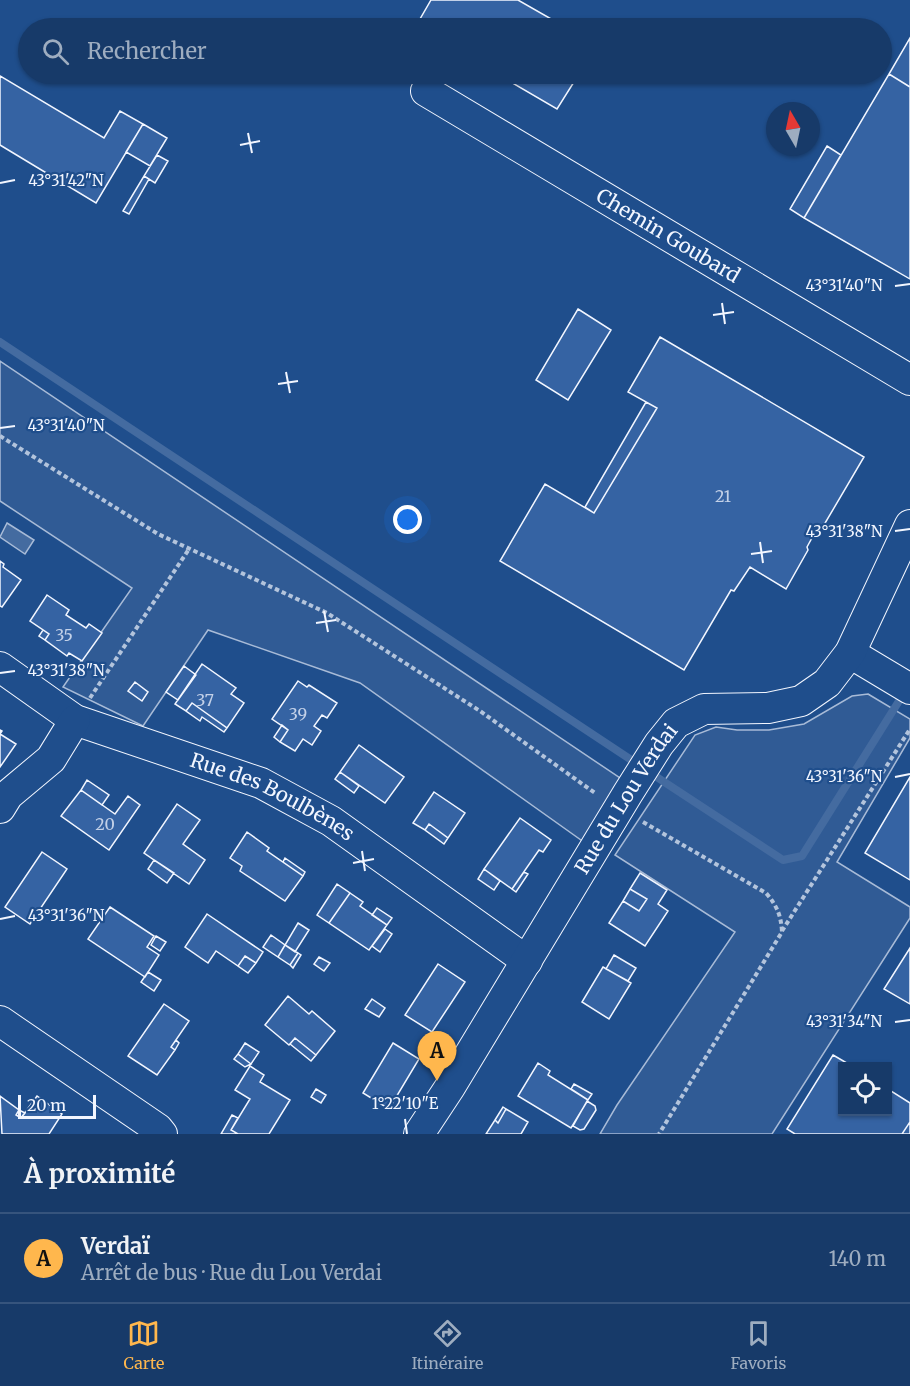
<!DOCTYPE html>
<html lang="fr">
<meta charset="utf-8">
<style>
:root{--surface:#173a69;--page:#20416f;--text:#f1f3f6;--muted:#9eadc0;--line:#36547d;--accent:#ffb74d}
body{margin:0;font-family:Merriweather,serif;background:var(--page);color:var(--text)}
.controls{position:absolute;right:18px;bottom:18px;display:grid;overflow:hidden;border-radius:0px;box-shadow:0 2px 4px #0004}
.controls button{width:54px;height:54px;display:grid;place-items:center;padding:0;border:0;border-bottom:2px solid var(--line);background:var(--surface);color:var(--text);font:30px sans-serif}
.compass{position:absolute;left:766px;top:102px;width:54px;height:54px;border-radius:50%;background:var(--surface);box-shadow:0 2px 4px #0004;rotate:351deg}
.scale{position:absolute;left:18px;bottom:15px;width:78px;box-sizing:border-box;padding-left:6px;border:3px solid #f2f6ff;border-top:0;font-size:16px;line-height:21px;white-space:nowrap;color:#f2f6ff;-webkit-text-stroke:4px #1f4e8c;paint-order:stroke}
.you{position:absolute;left:408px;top:520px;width:21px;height:21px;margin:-15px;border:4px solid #fff;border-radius:50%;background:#1a73e8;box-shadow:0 0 0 9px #1a73e833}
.badge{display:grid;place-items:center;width:39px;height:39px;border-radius:50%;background:var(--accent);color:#111;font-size:20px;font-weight:700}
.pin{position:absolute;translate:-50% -50px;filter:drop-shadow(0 2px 3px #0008)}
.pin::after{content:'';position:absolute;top:32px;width:21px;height:18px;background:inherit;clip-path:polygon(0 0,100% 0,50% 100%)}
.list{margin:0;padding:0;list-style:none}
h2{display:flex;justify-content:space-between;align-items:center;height:78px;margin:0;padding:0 24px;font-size:26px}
h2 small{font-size:20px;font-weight:400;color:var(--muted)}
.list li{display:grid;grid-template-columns:39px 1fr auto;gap:18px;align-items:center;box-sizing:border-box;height:90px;padding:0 24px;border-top:2px solid var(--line)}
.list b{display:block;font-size:22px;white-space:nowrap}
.list p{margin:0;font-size:20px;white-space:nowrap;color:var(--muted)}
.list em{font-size:20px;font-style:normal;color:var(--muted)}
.icon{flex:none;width:33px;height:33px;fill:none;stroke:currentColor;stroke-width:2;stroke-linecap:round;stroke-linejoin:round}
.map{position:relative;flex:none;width:910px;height:1134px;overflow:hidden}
.search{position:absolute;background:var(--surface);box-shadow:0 2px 4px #0004;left:18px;right:18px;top:18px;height:66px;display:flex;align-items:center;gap:15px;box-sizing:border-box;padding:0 21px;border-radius:33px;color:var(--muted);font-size:22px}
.sheet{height:168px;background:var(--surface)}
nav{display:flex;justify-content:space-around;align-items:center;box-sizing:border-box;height:84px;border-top:2px solid var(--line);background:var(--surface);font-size:16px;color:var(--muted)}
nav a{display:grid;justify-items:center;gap:3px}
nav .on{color:var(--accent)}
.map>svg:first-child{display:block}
</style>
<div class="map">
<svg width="910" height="1134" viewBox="0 0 910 1134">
<rect width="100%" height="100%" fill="#1f4e8c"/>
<path fill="#305b95" stroke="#a8bbd7" stroke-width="1.5" d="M0,361l629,423 -41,61 -228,-162 -152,-53 -65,96 -80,-39 69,-99 -132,-87z
M868,694l42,25v19l-73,124 73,45v11l-138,216h-172l17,-29 118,-173 -120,-77 80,-120 21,-8 21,3h32l35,-6 48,-28z"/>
<path fill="#446ba0" stroke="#a8bbd7" stroke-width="1.5" d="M7,523l27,17 -9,14 -25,-17z"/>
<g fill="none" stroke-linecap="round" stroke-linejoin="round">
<path stroke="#446ba0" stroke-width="8" d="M0,342l639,423
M649,772l134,88 19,-4 102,-163"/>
</g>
<path fill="#3563a3" stroke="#f2f6ff" stroke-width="1.5" d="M431,0h87l49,28h-147l-4,-2z
M910,38v49l-21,-13z
M497,74h82l-22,35z
M889,74l21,13v192l-106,-61z
M0,76l104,62 16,-27 23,13 -47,79 -96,-58z
M143,124l24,14 -17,28 -24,-14z
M827,146l14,9 -37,63 -14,-9z
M157,155l11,6 -13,22 -11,-7z
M144,176l5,3 -20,35 -6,-3z
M578,309l33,21 -43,70 -32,-20z
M660,337l204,120 -43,73 -3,-3 -11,20 1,3 -22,39 -36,-22 -16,24 -3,-1 -47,80 -184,-109 45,-77 49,29 63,-105 -29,-16z
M646,402l11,6 -63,105 -9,-6z
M0,561l4,3 -1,3 18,13 -19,27 -2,-1z
M47,595l22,15 -3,5 20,13 3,-4 13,9 -20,28 -13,-8 -2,3 -22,-16 4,-6 -19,-13z
M43,630l6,4 -4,6 -6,-4z
M202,664l34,24 -5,6 13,9 -17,25 -35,-25 -6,8 -11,-7z
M184,666l12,9 -18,25 -12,-8z
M298,681l9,6 2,-2 28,18 -10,15 -5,-3 -8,11 7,5 -9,14 -9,-6 -8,12 -15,-9 8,-12 -16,-11z
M135,682l13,10 -6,9 -14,-10z
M192,703l35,25 -3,4 -22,-15 -2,4 -14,-10z
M282,725l6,5 -8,12 -6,-5z
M0,730l2,1 -2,3 16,10 -16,23z
M359,745l45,32 -19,26 -45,-31z
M340,772l19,14 -5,7 -19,-14z
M910,777v103l-45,-27z
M87,780l22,15 -7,10 -21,-15z
M81,790l34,24 13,-18 12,9 -31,45 -48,-34z
M434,792l31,21 -17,25 -19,-14 -4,6 -12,-7z
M177,804l23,16 -17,24 22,16 -16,24 -45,-31z
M520,818l31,22 -8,12 -4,-2 -27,39 -28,-20z
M429,824l19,14 -4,6 -19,-14z
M247,832l22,16 -2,3 36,25 -18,25 -45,-30 2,-5 -12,-8z
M42,852l25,17 -37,55 -25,-17z
M285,858l20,14 -2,4 -20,-14z
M154,860l20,13 -7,10 -19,-14z
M484,869l16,12 -6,9 -16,-11z
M524,872l4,2 -12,18 -4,-3z
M640,873l27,17 -9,14 10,7 -23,35 -36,-23 14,-22 16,10 8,-12 -17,-10z
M337,884l13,9 -21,30 -12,-8z
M630,889l17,10 -8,12 -16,-10z
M350,893l13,9 -3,4 27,19 -18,25 -40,-27z
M110,907l44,29 -7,11 12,8 -14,22 -57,-38z
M377,908l15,10 -5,7 -15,-10z
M207,914l56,38 -7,11 -11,-7 -7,10 -22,-15 -8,12 -23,-16z
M298,923l11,7 -14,22 -10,-7z
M385,929l7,5 -12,18 -8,-6z
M271,935l14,10 -7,12 -15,-10z
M156,936l10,6 -6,9 -9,-6z
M285,945l13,8 -8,12 -12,-8z
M910,948v56l-26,-15z
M298,953l3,2 -8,13 -3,-3z
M614,955l22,13 -8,13 -22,-12z
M245,956l11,7 -8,10 -10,-7z
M319,957l11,6 -6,8 -10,-7z
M438,964l27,18 -33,50 -27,-17z
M603,967l28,16 -22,36 -27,-17z
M148,972l13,8 -7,11 -13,-9z
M288,996l21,18 3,-3 23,20 -19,24 -21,-17 -6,7 -24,-20z
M372,999l13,9 -6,9 -14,-8z
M164,1004l25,17 -18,26 4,3 -18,25 -29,-19z
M295,1038l21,17 -5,6 -21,-17z
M176,1040l3,3 -4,7 -4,-3z
M245,1043l14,9 -8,12 -13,-10z
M393,1043l26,16 -30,50 -26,-16z
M238,1054l13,10 -6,3 -11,-8z
M833,1055l19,11h-10v46h46v-23l22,14v19l-8,12h-107l-8,-5z
M538,1063l12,8 -2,4 40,25 -17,28 -53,-32z
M250,1066l14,9 -4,7 30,18 -21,34h-31l-7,-4 19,-31 -15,-9z
M574,1084l18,10 -4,6 -17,-11z
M316,1089l10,6 -5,8 -10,-6z
M0,1096l19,14 -3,5 5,3 16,-22 25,18 -13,20h-47z
M587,1101l8,5 1,4 -12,19 -4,1 -7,-4z
M503,1107l3,2 -8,14 -3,-3z
M506,1109l22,13 -7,12h-35l9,-14 3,3z
M19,1110l6,3 -4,5 -5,-3z
M232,1115l6,3 -7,12 7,4h-17z
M910,1122v12h-8z"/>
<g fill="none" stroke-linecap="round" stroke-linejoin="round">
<g stroke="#f2f6ff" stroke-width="32">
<g id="minor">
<path id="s1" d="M426,91l484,289"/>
<path d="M850,653l60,36"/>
<path id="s2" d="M0,667l75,53 186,63 70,38 196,140"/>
<path d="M0,808l8,-13 43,-36 24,-39"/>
<path d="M0,1021l158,108 4,5"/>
<path id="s3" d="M419,1134l31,-47 178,-294 31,-49 17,-21 28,-14 64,-1 33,-7 26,-18 23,-30 60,-128"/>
</g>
</g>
<path stroke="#b3c4dc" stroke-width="4" stroke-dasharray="4.5 3" stroke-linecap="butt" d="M0,436l158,98 169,79 153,98 115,82
M90,698l99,-149
M643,822l123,71c11,13 15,22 16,39l-123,202
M782,931l128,-202"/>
<use href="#minor" stroke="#1f4e8c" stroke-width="30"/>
</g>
<path fill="none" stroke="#f2f6ff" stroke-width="2" d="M248,133l4,20M240,145l20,-4M0,183l15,-3M895,286l15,-2M722,303l3,21M713,315l21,-3M286,372l4,21M278,384l20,-3M0,428l15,-2M895,531l15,-2M760,542l3,21M751,554l21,-3M324,611l4,21M316,623l20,-3M0,673l15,-2M895,777l15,-3M362,851l3,20M353,863l21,-4M0,919l15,-3M895,1022l15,-2M405,1119l2,15"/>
<g text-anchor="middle" stroke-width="4.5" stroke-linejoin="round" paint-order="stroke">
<g font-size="16" fill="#c3d1e8">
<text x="723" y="502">21</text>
<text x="64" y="641">35</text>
<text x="205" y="706">37</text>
<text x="298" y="720">39</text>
<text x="105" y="830">20</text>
</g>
<g font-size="20" fill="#f2f6ff" stroke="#1f4e8c">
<text dy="7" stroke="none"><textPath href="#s1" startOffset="282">Chemin Goubard</textPath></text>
<text dy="7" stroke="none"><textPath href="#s2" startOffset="304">Rue des Boulbènes</textPath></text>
<text dy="7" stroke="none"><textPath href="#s3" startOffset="394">Rue du Lou Verdai</textPath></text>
</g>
</g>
<g font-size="15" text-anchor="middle" fill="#f2f6ff" stroke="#1f4e8c" stroke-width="4.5" stroke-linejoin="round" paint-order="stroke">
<text x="66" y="186">43°31'42"N</text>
<text x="844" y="291">43°31'40"N</text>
<text x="66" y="431">43°31'40"N</text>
<text x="844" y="537">43°31'38"N</text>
<text x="66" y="676">43°31'38"N</text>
<text x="844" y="782">43°31'36"N</text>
<text x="66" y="921">43°31'36"N</text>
<text x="844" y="1027">43°31'34"N</text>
<text x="405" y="1109">1°22'10"E</text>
</g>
</svg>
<div class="controls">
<button><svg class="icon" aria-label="locate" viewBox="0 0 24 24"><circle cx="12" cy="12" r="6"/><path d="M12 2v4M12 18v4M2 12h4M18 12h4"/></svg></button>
</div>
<svg class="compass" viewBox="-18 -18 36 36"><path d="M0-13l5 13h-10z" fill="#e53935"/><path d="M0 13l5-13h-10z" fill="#9eadc0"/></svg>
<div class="scale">20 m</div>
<div class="you"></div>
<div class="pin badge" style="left:437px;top:1081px">A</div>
<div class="search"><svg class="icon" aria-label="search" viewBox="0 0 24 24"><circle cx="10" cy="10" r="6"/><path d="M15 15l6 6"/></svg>Rechercher</div>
</div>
<section class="sheet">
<h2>À proximité<small></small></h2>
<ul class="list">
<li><span class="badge">A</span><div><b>Verdaï</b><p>Arrêt de bus · Rue du Lou Verdai</p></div><em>140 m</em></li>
</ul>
</section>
<nav>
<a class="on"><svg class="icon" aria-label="map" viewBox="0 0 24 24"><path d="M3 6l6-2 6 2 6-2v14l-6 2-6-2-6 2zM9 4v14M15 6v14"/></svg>Carte</a>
<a><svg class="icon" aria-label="directions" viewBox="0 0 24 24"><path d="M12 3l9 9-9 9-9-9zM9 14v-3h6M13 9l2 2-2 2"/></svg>Itinéraire</a>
<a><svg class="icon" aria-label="saved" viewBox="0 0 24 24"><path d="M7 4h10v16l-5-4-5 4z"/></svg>Favoris</a>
</nav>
